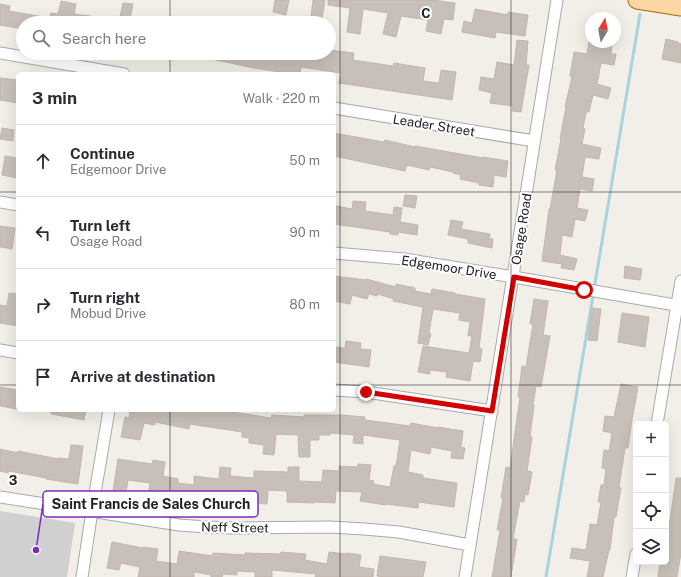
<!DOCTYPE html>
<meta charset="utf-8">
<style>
:root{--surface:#fff;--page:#f7f7f7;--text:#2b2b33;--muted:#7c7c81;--line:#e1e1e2}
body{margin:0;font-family:"Public Sans",sans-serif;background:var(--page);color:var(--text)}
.controls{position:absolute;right:12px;bottom:12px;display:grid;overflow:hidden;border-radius:6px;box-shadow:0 4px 16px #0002}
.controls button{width:36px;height:36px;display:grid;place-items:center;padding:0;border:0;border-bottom:1px solid var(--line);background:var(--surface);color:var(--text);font:20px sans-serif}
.compass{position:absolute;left:585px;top:12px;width:36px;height:36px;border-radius:50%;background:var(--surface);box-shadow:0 4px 16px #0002;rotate:10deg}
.stop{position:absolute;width:12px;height:12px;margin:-9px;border:3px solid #d40000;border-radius:50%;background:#fff}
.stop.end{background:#d40000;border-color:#fff;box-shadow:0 1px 4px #0008}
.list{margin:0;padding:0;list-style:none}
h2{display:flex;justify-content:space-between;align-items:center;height:52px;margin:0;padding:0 16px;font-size:17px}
h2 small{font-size:13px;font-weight:400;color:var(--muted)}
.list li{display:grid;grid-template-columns:26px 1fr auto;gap:12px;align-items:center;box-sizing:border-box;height:72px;padding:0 16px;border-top:1px solid var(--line)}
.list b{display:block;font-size:15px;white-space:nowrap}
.list p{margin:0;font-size:13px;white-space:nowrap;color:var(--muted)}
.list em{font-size:13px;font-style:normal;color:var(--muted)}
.icon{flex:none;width:22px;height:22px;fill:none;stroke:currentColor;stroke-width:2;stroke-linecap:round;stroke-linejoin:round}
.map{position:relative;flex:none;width:681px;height:577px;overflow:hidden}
.search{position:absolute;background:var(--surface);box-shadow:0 4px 16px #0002;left:16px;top:16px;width:320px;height:44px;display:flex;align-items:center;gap:10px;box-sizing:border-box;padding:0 14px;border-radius:22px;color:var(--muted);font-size:15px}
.panel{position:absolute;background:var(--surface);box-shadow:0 4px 16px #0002;left:16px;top:72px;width:320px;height:340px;border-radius:6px}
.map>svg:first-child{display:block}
</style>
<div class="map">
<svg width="681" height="577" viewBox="0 0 681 577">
<rect width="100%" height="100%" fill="#f2efe9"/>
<path fill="#d0d0d0" d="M0,511l75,12 -8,54h-67z"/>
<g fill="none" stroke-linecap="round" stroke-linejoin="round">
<path stroke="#aad3df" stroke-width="3" d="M546,577l94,-563"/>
</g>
<path fill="#c7bfb8" stroke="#c4b6ab" d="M275,0h14l-3,15 -13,-3z
M313,0h12l-3,19 -11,-2z
M328,0h105l22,3 -2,17 -9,-1 -3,15 -15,-3 2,-11 -27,-4 -5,21 -13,-3 5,-21 -25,-4 -3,25 -13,-2 3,-24 -22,-3z
M61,1l15,3 -2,10 31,4 -1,5h-81v6l-23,-4v-21l10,2 -1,5 41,7 1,-5 7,1z
M123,3l10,1 -3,15 -10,-2z
M475,9l33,6v-3l20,3 -3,21 -29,-4 -1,6 -33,-6 2,-11 8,2z
M666,39l12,3v1l3,1v19l-19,-4z
M517,40l11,1 -2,24h3l-8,47 -9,-1 1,-5 -23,-3 2,-10 -13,-3 2,-13 13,2 3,-17 17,3z
M589,42h23l-1,12h5l-2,11 -13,-2 -4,21 14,4 -3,11 -15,-4 -4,17h-3l-3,16 2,1 -3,15 19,4 -2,11 -14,-2 -3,20 12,2 -2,12 -12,-2 -3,19 11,2 -3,11 -10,-2 -3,18 -10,-2 -2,20 17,4 -3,11 -13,-2 1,-4 -20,-3 7,-52h1l7,-39h-2l6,-31h-1l6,-32h-1l7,-30 -2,-1 4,-24 13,2z
M329,50l25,3 -1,7 40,6 1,-3 31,5 -2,13 16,2 2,-13 15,2 -4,28 -113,-17 2,-10 -40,-6 -1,7h-13v-1l-33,-5 -52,-11v-4h60l28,4 1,-4h16l17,3 1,-3h4z
M0,78l18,2v23l-18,-3z
M2,128l12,2 -1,11 -13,-2z
M334,133l50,9 1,-2 30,7v-1l68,12v-1l25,4 -2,16 -12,-2 -1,12 -14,-2v-2l-19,-4 1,-4 -8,-2v-1l-23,-5 -1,3 -22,-5 -2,6 -71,-15z
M5,156l13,2v20l-16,-3z
M405,195l12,1 -2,12 -12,-2z
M353,201l13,1 -1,9 28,4 1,-8 8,1 -2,14 18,3 -1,10 -19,-3v3l-8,-1v-2l-56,-8 2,-18 16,3z
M451,220l12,2 -2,7 29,5 -1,5h4l-1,9 -24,-5v-4l-20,-4z
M0,226l15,2 -3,21 -12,-2z
M625,266l17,3 -2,11 -16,-2z
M334,276l32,4v-1l30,8v-3l19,4v3l16,3 1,-5 23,4v1l30,5 -6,49 3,1 -2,13 -7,-1 -3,20 -24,-4 1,-5 -17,-2v4l-12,-2 5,-26 46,7 3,-17h-4l2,-14 -11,-2 1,-7 -27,-4 -4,24 2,1 -3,11 -10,-2 5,-36 -30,-6 1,-2 -16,-5 -1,2 -8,-2 -2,5 -15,-4 -2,9 -16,-3z
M9,293l9,1v32l-18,-3v-18l7,1z
M534,299l14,2 -5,34 7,1 -9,51 -5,-1 -3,19h1l-4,32h2l-5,34 5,1 -4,23 -3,-1 -1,8 -4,-1 -7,38h4l-6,38h-19l8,-47h-3l6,-32h-2l5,-31 4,1 10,-71h-2l4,-31 4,1 7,-43h-3z
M592,308l9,1 -4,32 -9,-1z
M622,313l27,4 -4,30 -27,-5z
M346,341l15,2 -1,6 11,1 -2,17 -35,-5v-15l11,1z
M621,384l17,3 -6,33 -4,28h-3l-6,39 2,1 -5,29h-2l-4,33h-1l-6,27h-16l3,-16 -20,-3 2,-10 14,2 4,-26 7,1 4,-23h-3l3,-17h3l2,-16 -4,-1 2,-18 5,1 3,-18 -9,-2 2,-15 9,1z
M0,387l18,3 -1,19 -17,-3z
M51,410h35l-2,10 -33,-6z
M130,410h89l52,8 1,-3 32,2v-2h37l24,2v3l45,6 1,-3 27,5v-1l25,4 -2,16 4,1 -2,11 -12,-1 1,-7 -21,-4 -1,7 -19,-4 -3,22 15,3v3l34,5 -3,24 -35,-5 -1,6 -32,-4v1l-26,-4 2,-9 -26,-1 -1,12 -21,-1v1l-27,-1v-11l-19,-1 -1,14 -14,-1 -39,-5v5l-36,-3 -30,-4 2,-13 -22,-3 -2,13 -13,-2 5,-32 34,5 1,-4 12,2 -2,14 15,3v4l16,2v-9l25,3 1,-12 11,1 -1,8 24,2v-7l34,1v-5h11v14l23,1 1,-12 16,1v-5l19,1v-3l13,1 -2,15 5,1 -1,3 17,3 4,-21h2l4,-26 -37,-5v9l-10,-1 1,-8 -24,-2v2h-11v5h-9v17h-11l-1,-22 -22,-1 -2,21 -11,-1 1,-9 -15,-2v-5l-7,-1v-5l-52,-8 -1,5 -34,-7v3l-11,-2 -4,17 -19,-3 4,-20 4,1z
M71,445l12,1 -5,38 -32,-5v-1l-37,-7 -1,2 -8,-2v-22l18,4v-2l40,8v-1l11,1z
M676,478h5v75l-4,24h-19l2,-15h6v-30l2,-12 2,1z
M112,542l31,6v-1l15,2 -2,12 21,3 2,-13 33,5 1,-3 32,2v-2l35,1 1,-2 25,2 -1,6 22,4 2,-12 18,2v-1l14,2 -2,12 15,2 -1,8h-58l1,-3 -44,-4v7h-17v-5l-18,-1v4l-14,-1 -1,3h-11v-2l-17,-3v5h-56l2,-10 -19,-4 -2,7 -12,-2z
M380,556l46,6 -3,15h-37l-9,-1z"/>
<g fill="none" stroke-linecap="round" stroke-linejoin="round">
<g stroke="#a9a9a9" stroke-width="13">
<path id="minor" d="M0,53l124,21
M334,108l200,33
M0,202l18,3
M334,253l70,6 110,18 167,29
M0,350l18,3
M334,390l32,2 126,19
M657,424l24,-143
M0,497l179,28 27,2 29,1 95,-1 34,2 35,3 71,13
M82,577l10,-66 17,-101
M465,577l92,-577
M632,577l4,-23"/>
</g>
<g stroke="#a06b00" stroke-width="19">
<path id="primary" d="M637,0l44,7"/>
</g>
<use href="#minor" stroke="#fff" stroke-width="11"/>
<use href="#primary" stroke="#fcd6a4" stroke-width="17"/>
</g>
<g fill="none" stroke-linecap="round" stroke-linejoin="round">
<path stroke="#d40000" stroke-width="5" d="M366,392l126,19 22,-134 70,13"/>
</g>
<path fill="none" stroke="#222" stroke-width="1" stroke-opacity="0.55" d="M170,0v23M340,0v577M511,0v577M170,53v21M0,192h18M334,192h347M0,385h18M334,385h347M170,410v167"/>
<g text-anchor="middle" stroke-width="4" stroke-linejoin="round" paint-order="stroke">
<g font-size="13" fill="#222" stroke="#fff">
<text transform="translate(434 125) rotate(9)" y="5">Leader Street</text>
<text transform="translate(521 229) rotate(-81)" y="5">Osage Road</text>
<text transform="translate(449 267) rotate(9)" y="5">Edgemoor Drive</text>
<text transform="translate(235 527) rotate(1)" y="5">Neff Street</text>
</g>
</g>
<g font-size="13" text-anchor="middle" font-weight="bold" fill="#222" stroke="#fff" stroke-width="4" stroke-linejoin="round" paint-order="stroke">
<text x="426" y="18">C</text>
<text x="13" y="485">3</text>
</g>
<path fill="none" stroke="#7b2cbf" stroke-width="1.5" d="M36 550L43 504"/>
<circle fill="#7b2cbf" stroke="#fff" stroke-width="1.5" cx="36" cy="550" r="4"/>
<rect fill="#fff" stroke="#7b2cbf" stroke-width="1.5" x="43" y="491" width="215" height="26" rx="4"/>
<g font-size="14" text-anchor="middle" font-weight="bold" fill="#222">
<text x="151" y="509">Saint Francis de Sales Church</text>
</g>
</svg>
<div class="controls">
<button>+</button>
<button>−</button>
<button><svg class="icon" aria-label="locate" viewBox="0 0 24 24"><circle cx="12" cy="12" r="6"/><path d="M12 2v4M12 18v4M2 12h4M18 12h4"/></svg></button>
<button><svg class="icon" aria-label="layers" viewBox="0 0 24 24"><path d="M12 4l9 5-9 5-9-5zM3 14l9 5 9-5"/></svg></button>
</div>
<svg class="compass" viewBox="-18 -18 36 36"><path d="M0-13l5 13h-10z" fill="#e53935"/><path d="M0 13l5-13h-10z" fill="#7c7c81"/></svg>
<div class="stop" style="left:584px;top:290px"></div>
<div class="stop end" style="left:366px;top:392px"></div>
<div class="search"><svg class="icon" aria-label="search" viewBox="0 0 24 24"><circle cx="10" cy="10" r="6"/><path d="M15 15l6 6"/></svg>Search here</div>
<section class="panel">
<h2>3 min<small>Walk · 220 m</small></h2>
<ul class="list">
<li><svg class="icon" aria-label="ahead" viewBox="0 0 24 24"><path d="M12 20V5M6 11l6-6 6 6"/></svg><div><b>Continue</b><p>Edgemoor Drive</p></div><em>50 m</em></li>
<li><svg class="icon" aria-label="left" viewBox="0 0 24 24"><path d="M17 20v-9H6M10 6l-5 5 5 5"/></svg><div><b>Turn left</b><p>Osage Road</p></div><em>90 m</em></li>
<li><svg class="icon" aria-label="right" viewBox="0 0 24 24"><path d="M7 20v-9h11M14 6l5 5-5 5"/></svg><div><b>Turn right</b><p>Mobud Drive</p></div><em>80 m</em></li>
<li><svg class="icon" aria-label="arrive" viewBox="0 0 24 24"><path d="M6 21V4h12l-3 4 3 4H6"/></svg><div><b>Arrive at destination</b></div></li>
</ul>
</section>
</div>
